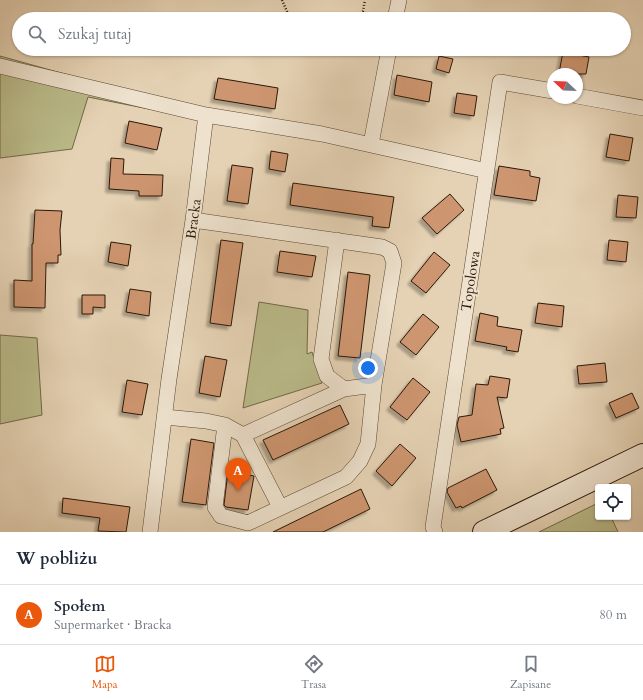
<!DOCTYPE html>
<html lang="pl">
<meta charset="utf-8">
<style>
:root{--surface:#fff;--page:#f6f6f7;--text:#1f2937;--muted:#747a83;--line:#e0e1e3;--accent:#ea580c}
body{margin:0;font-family:Cardo,serif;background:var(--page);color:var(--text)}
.controls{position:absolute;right:12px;bottom:12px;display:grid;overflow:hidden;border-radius:4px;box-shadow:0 1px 3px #0004}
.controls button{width:36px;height:36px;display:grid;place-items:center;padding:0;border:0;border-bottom:1px solid var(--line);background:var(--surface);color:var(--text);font:20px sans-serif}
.compass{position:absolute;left:547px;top:68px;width:36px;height:36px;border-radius:50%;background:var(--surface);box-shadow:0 1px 3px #0004;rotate:293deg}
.you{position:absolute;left:368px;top:368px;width:14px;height:14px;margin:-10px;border:3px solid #fff;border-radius:50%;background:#1a73e8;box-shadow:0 0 0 6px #1a73e833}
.badge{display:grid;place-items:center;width:26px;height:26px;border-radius:50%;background:var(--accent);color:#fff;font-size:13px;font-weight:700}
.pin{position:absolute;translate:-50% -33px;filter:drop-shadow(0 1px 2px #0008)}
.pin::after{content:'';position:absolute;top:21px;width:14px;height:12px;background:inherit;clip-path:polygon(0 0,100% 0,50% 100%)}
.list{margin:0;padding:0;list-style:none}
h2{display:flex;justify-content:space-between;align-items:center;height:52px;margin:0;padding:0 16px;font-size:17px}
h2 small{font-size:13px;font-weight:400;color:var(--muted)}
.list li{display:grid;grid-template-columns:26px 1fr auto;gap:12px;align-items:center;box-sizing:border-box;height:60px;padding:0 16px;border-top:1px solid var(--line)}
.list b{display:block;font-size:15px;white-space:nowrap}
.list p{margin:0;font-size:13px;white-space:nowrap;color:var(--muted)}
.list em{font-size:13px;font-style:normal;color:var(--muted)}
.icon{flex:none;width:22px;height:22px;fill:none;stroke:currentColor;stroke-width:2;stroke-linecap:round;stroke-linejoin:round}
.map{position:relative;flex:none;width:643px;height:532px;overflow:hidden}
.search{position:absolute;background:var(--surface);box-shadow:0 1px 3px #0004;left:12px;right:12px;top:12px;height:44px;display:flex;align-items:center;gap:10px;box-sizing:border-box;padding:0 14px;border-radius:22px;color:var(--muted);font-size:15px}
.sheet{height:112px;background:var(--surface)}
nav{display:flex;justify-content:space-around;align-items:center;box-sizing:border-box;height:56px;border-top:1px solid var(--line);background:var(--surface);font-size:11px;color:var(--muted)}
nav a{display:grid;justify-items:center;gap:2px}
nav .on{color:var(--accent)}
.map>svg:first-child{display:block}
</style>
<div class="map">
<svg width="643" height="532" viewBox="0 0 643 532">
<defs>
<filter id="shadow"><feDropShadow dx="-3.5" dy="3.5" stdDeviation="1" flood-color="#0004"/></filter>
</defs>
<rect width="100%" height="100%" fill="#e5d2b4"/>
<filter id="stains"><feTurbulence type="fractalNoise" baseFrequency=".005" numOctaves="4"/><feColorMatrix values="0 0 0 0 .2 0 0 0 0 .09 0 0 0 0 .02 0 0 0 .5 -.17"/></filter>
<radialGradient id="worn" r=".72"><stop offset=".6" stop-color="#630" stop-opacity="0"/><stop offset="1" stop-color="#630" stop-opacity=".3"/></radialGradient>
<path fill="#baba89" stroke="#726948" d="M0,56l122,34 27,19 -61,-12 -16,52 -72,9z
M259,302l49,8 -1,44 5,-2 10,31 -79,25z
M0,335l37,3 5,77 -42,9z
M598,503v14h13l7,15h-79z"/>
<path fill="#ce9670" stroke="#2b1807" filter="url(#shadow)" d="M563,52l26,5 -3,17h-19l-8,-1z
M439,56l14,3 -4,14 -13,-4z
M397,75l35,7 -3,20 -35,-7z
M218,78l60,10 -3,21 -61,-10z
M457,93l20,3 -3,20 -20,-3z
M129,121l33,7 -5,22 -32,-7z
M610,134l23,4 -4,23 -23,-4z
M271,151l17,3 -3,18 -16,-3z
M111,158l13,1 -1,15 40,1 -1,21h-23v-5l-30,-2z
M232,165l21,3 -5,36 -21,-3z
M499,166l31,5v5l10,2 -4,23 -42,-6z
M293,183l101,14 -5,31 -17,-2 1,-9 -83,-12z
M450,194l14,16 -27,24 -15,-16z
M618,195l20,2 -2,21 -20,-1z
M35,210l27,1 -2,19 1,25h-3v8h-12l-1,45 -31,-1v-27l18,1v-37h1z
M221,240l22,3 -12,83 -21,-3z
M609,240l19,2 -2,20 -19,-2z
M111,242l20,3 -3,21 -20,-4z
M280,251l36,5 -4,21 -35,-5z
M434,252l16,13 -24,28 -15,-12z
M348,272l22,3 -10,83 -22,-2z
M130,289l21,3 -2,24 -23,-4z
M82,295h23v13l-12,-1v7h-11z
M538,303l26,3 -2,21 -27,-4z
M480,313l18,4 -1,9 25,4 -4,22 -12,-2 1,-3 -32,-6z
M423,314l16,13 -23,28 -16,-13z
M205,356l22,4 -7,37 -21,-4z
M605,363l2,19 -28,2 -2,-18z
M490,376l20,3 -3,19 -10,-1 7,31 -4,1 1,5 -40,8 -4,-17 2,-8 13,-2 4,-31 12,1z
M413,378l17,14 -23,28 -17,-13z
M127,380l21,4 -6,31 -20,-3z
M632,393l7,15 -23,10 -7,-15z
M340,405l9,19 -76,36 -10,-20z
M191,439l23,4 -8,62 -24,-3z
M400,444l16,14 -24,28 -16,-15z
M486,469l11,21 -35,18 -1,-2 -5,2 -9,-16 1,-4z
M228,471l26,5 -6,34 -22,-3 -2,-2z
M361,489l9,20 -47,23h-50z
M63,498l67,9 -4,25 -28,-1 2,-13 -38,-5z"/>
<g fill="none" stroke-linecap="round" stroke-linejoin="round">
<g stroke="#5a4632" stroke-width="16">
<path id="street" d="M395,19l4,-19
M0,66l206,49 -13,105 -24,159 -19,153
M577,96l66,12
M206,115l116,19 165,37
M371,144l18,-95
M193,220l189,27 8,4 4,12 -20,122 -6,59 -8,17 -14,16 -98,46 -27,-7 -6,-9 10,-82
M337,240l-16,119 6,17 17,13
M165,417l41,4 19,4 18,10 37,72
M243,435l101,-46 30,-4
M435,532l-2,-5 67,-445 53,9"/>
</g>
<g stroke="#2b1807" stroke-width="24">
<path id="secondary" d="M484,532l159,-77"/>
</g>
<path stroke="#2b1807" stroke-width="2.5" stroke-dasharray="1 2" stroke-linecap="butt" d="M282,0l7,16 3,3
M353,19l10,-8 2,-11"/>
<use href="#street" stroke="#eee2ce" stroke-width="15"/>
<use href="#secondary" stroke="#eee2ce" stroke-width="22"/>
</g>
<g text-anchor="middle" stroke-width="3.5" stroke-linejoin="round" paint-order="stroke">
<g font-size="14" fill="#2b1807" stroke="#eee2ce">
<text transform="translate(193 219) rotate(-82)" y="5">Bracka</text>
<text transform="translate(470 281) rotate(-81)" y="5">Topolowa</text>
</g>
</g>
<rect width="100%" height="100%" filter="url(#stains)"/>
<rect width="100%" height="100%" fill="url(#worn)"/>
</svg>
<div class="controls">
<button><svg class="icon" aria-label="locate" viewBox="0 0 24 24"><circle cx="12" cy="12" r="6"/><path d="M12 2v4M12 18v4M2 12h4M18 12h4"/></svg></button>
</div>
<svg class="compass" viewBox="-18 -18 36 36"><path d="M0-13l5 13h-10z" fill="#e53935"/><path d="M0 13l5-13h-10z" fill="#747a83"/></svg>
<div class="you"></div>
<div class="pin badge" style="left:238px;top:491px">A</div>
<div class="search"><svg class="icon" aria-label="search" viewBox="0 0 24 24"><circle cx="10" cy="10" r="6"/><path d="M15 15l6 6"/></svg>Szukaj tutaj</div>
</div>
<section class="sheet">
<h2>W pobliżu<small></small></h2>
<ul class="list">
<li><span class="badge">A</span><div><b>Społem</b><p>Supermarket · Bracka</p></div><em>80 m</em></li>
</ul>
</section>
<nav>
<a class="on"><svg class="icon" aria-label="map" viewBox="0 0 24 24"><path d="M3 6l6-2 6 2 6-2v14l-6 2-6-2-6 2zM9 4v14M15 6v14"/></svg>Mapa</a>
<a><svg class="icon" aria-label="directions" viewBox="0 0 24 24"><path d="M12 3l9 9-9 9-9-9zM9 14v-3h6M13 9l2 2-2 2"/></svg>Trasa</a>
<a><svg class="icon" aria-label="saved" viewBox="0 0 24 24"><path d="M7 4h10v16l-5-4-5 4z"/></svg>Zapisane</a>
</nav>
